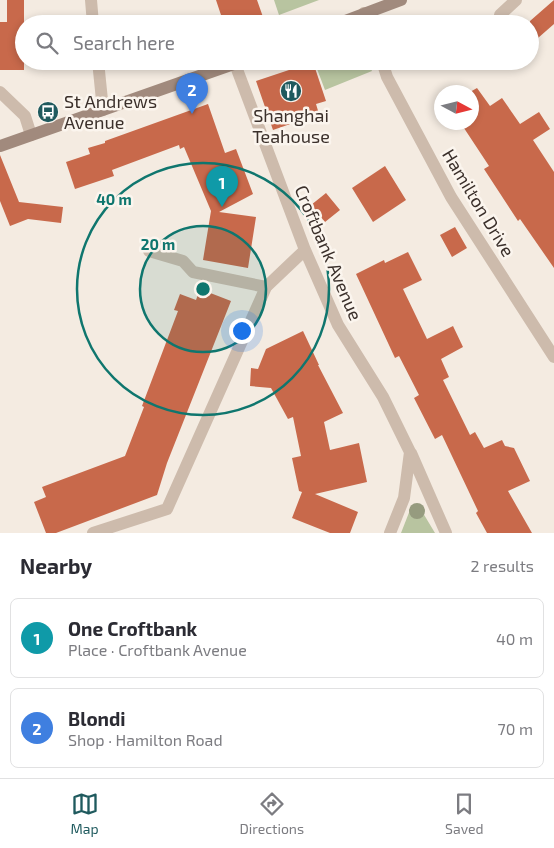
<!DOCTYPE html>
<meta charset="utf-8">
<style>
:root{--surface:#fff;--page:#f7f7f7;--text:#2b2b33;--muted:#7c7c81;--line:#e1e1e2;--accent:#1f5a5e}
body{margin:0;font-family:"Exo 2",sans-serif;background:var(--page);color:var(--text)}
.compass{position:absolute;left:434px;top:85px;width:45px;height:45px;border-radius:50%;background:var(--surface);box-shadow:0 2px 8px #0003;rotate:97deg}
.you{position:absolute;left:241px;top:330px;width:18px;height:18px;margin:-12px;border:4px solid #fff;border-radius:50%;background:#1a73e8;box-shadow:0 0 0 8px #1a73e833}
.badge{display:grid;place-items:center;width:32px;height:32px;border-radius:50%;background:var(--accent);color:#fff;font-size:16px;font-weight:700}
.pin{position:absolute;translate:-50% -41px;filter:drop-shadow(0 1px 2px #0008)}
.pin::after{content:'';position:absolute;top:26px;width:18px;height:15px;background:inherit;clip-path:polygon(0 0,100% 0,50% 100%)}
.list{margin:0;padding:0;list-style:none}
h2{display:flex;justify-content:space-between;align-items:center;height:65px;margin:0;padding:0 20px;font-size:21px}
h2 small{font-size:16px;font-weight:400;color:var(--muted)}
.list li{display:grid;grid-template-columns:32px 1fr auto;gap:15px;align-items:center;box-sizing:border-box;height:80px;margin:0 10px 10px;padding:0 10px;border:1px solid var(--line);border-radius:8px}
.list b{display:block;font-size:19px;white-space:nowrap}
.list p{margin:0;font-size:16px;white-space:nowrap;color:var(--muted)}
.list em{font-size:16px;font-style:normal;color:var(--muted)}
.icon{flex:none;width:28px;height:28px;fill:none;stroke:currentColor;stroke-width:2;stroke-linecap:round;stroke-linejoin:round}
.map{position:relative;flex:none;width:554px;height:533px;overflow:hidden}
.search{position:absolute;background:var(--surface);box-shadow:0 2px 8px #0003;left:15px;right:15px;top:15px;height:55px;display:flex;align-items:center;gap:12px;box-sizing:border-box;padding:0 18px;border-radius:28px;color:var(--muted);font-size:19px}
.sheet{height:245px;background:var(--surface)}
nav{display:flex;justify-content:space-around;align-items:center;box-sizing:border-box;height:70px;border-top:1px solid var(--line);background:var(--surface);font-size:14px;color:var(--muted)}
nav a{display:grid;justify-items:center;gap:2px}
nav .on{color:var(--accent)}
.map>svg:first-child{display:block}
</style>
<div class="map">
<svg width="554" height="533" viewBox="0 0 554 533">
<rect width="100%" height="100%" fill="#f4ebe1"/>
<path fill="#b8c4a0" d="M274,0h45l-40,15z
M314,61h54l4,10 -47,19z
M415,507l5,1 15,25h-34l9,-23z"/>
<path fill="#c8694b" d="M7,0h17v70h-24v-48h7z
M216,0h41l6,17 -20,7h-19z
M554,0v24l-24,21v-24z
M313,62l13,39 -10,3 3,10 -46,16 -17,-49z
M477,88l13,18 12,-8 18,26 19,-12 11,17 -17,11 21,32v96l-34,-49 -2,2 -34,-52 5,-3 -29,-44h12v-30h-2z
M208,104l17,49 11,-4 17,45 -34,18 37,5 -8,51 -45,-8 8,-49 -27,-64 -4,2 -1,-4 -67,25 2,6 -39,13 -9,-27 24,-8 -2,-6 17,-5v-2z
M0,155l19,47 44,5 -2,16 -33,-4 -18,7 -10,-25z
M385,166l21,34 -33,22 -21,-34z
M326,193l14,17 -15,12 -14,-17z
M455,227l12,21 -15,9 -12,-22z
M408,252l14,28 -19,9 24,50 26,-13 10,21 -22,12 8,18 -6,3 27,55 5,-3 9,16 18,-8 3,6 9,2 16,33 -22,10 24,42h-45l-11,-20 2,-2 -36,-76 -7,4 -21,-41 5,-3 -20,-39 -4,2 -39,-84 28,-14 1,3z
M200,289l31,12 -64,162 -10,32 -101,38h-10l-12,-31 12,-5 -4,-10 83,-31 19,-49 -2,-1 36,-95 -4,-1 6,-16 16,6z
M303,331l16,34h-1l25,48 -19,9 6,28 29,-7 8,39 -52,12 43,18 -8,21h-20l-38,-15 10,-26 -3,-1 -7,-33 9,-2 -8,-39 -5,2 -17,-31 -21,-2 1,-18 7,1 8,-20z"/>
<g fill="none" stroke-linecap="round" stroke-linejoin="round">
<path stroke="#cdbbac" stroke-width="12" d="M500,15l16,-15
M149,251l34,10 10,11 73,15"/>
<path stroke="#cdbbac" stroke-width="12" d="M91,0l2,24
M364,13l4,11
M98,61l5,49
M382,61l5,16 64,120 103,160
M235,64l70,186 33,75 45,72 27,55 -6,46 -14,35
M0,92l25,24 6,19
M411,453l35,80
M93,533l74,-24 99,-222 39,-37"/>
<path stroke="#a18a7d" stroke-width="12" d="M337,24l64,-24
M0,146l242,-85"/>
</g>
<circle fill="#969b7f" cx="417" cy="511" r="8"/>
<circle cx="203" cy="289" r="63" fill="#0f766e" fill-opacity=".12"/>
<g fill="none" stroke="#0f766e" stroke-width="2.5">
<circle cx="203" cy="289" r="63"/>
<circle cx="203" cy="289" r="126"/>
</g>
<defs>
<g id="restaurant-disc" transform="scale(1.125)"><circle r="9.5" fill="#1f5a5e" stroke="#fbf5ee"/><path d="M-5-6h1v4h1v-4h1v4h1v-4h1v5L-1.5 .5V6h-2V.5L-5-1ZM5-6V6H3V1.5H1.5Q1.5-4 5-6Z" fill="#fff"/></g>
<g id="bus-disc" transform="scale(1.125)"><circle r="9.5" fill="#1f5a5e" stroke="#fbf5ee"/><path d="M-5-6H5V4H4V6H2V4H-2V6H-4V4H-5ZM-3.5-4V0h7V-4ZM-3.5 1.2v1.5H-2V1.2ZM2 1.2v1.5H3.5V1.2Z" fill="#fff"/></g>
</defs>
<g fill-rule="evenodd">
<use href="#restaurant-disc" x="291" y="91"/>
<use href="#bus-disc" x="48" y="112"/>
</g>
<g text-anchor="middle" stroke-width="5" stroke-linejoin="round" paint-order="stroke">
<g font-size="18" fill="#3b302b" stroke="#fbf5ee" text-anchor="start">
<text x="64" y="108">St Andrews<tspan x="64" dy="21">Avenue</tspan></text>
<text x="291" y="122" text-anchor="middle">Shanghai<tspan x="291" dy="21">Teahouse</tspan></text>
</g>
<g font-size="18" fill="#3b302b" stroke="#fbf5ee">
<text transform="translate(478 203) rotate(59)" y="6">Hamilton Drive</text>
<text transform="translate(328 253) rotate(67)" y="6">Croftbank Avenue</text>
</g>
</g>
<circle cx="203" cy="289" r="8" fill="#0f766e" stroke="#fbf5ee" stroke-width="2.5"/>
<g font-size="15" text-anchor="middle" font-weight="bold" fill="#0f766e" stroke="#fbf5ee" stroke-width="5" stroke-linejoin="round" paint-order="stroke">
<text x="114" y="205">40 m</text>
<text x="158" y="250">20 m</text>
</g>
</svg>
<svg class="compass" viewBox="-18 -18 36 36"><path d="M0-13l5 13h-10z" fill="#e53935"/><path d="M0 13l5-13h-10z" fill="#7c7c81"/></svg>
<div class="you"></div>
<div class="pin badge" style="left:222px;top:207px;background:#0f9aa8">1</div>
<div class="pin badge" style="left:192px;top:114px;background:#3f7fe0">2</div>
<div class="search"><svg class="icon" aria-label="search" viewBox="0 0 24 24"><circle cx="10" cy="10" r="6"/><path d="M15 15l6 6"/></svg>Search here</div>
</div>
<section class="sheet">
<h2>Nearby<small>2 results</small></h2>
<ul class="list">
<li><span class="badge" style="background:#0f9aa8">1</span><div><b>One Croftbank</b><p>Place · Croftbank Avenue</p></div><em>40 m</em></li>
<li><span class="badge" style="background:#3f7fe0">2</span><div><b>Blondi</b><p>Shop · Hamilton Road</p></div><em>70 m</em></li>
</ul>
</section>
<nav>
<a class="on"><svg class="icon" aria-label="map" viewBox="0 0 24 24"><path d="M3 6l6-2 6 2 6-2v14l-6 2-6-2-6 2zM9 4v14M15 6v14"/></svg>Map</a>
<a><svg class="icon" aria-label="directions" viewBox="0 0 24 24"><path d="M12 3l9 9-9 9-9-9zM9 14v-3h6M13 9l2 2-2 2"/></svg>Directions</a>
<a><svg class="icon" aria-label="saved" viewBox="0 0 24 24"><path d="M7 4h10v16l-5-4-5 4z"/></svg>Saved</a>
</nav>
